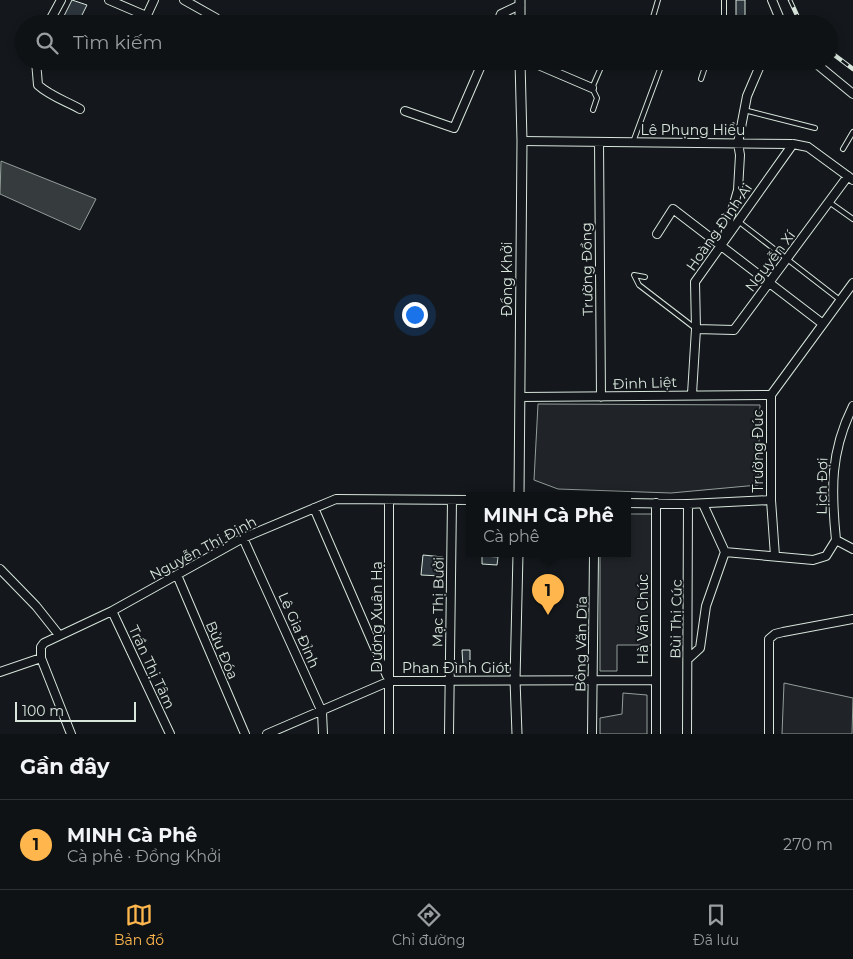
<!DOCTYPE html>
<html lang="vi">
<meta charset="utf-8">
<style>
:root{--surface:#0f1215;--page:#181b1e;--text:#f1f3f6;--muted:#9b9ea0;--line:#2f3234;--accent:#ffb74d}
body{margin:0;font-family:Montserrat,sans-serif;background:var(--page);color:var(--text)}
.scale{position:absolute;left:15px;bottom:12px;width:121px;box-sizing:border-box;padding-left:5px;border:2px solid #d8e6dc;border-top:0;font-size:14px;line-height:18px;white-space:nowrap;color:#d8e6dc;-webkit-text-stroke:4px #14181c;paint-order:stroke}
.you{position:absolute;left:414px;top:314px;width:18px;height:18px;margin:-12px;border:4px solid #fff;border-radius:50%;background:#1a73e8;box-shadow:0 0 0 8px #1a73e833}
.badge{display:grid;place-items:center;width:32px;height:32px;border-radius:50%;background:var(--accent);color:#111;font-size:16px;font-weight:700}
.pin{position:absolute;translate:-50% -41px;filter:drop-shadow(0 1px 2px #0008)}
.pin::after{content:'';position:absolute;top:26px;width:18px;height:15px;background:inherit;clip-path:polygon(0 0,100% 0,50% 100%)}
.popup{position:absolute;left:466px;top:492px;width:165px;height:65px;box-sizing:border-box;display:grid;place-content:center;border-radius:0px;background:var(--surface);filter:drop-shadow(0 1px 4px #0005);font-size:16px;white-space:nowrap;color:var(--muted)}
.popup b{font-size:19px;color:var(--text)}
.popup::after{content:'';position:absolute;left:50%;top:100%;margin-left:-10px;border:10px solid transparent;border-top-color:var(--surface)}
.list{margin:0;padding:0;list-style:none}
h2{display:flex;justify-content:space-between;align-items:center;height:65px;margin:0;padding:0 20px;font-size:21px}
h2 small{font-size:16px;font-weight:400;color:var(--muted)}
.list li{display:grid;grid-template-columns:32px 1fr auto;gap:15px;align-items:center;box-sizing:border-box;height:90px;padding:0 20px;border-top:1px solid var(--line)}
.list b{display:block;font-size:19px;white-space:nowrap}
.list p{margin:0;font-size:16px;white-space:nowrap;color:var(--muted)}
.list em{font-size:16px;font-style:normal;color:var(--muted)}
.icon{flex:none;width:28px;height:28px;fill:none;stroke:currentColor;stroke-width:2;stroke-linecap:round;stroke-linejoin:round}
.map{position:relative;flex:none;width:853px;height:734px;overflow:hidden}
.search{position:absolute;background:var(--surface);box-shadow:0 2px 8px #0003;left:15px;right:15px;top:15px;height:55px;display:flex;align-items:center;gap:12px;box-sizing:border-box;padding:0 18px;border-radius:28px;color:var(--muted);font-size:19px}
.sheet{height:155px;background:var(--surface)}
nav{display:flex;justify-content:space-around;align-items:center;box-sizing:border-box;height:70px;border-top:1px solid var(--line);background:var(--surface);font-size:14px;color:var(--muted)}
nav a{display:grid;justify-items:center;gap:2px}
nav .on{color:var(--accent)}
.map>svg:first-child{display:block}
</style>
<div class="map">
<svg width="853" height="734" viewBox="0 0 853 734">
<rect width="100%" height="100%" fill="#14181c"/>
<path fill="#202428" stroke="#939e99" d="M538,404l222,1 -2,80 -87,8 -113,-4 -24,-9z
M627,514h25v131h-35v26h-17v-117h27z
M784,683l69,15 -1,36h-70z
M623,693l24,2v39h-47v-16l22,-4z"/>
<path fill="#363b3e" stroke="#939e99" d="M1,161l95,38 -16,31 -80,-36z"/>
<path fill="#2c363c" stroke="#d8e6dc" d="M72,0l15,5 -9,18 -14,-7z
M736,0h9v18h-9z
M423,555l20,2 -2,19 -20,-1z
M482,556l16,1 -1,8 -15,-1z
M462,650h8v17h-7z"/>
<g fill="none" stroke-linecap="round" stroke-linejoin="round">
<g stroke="#d8e6dc" stroke-width="6">
<path id="service" d="M651,24l7,-24
M721,24l3,-8v-16
M701,79l6,-18
M593,110l4,-12 -5,-10 10,-23
M744,110l71,18
M633,142l30,-81
M843,149l10,-17
M829,202l24,17
M738,221l102,79
M645,277l-11,-2 5,10 56,43"/>
</g>
<g stroke="#d8e6dc" stroke-width="10">
<path id="minor" d="M109,0l35,15 4,-2 6,-13
M184,0l32,18
M772,0l10,24
M48,24l13,-24
M497,24l4,-10 19,-9
M36,61l2,24c12,11 28,16 42,24
M529,61l63,27
M813,61l40,33
M405,111l49,17 29,-67
M522,141l271,3 15,3 45,33
M599,142l2,255
M657,234l16,-25 150,115
M724,238l14,-48 2,-35 -2,-12 9,-47 15,-35
M696,329l38,1 114,-154
M692,394l4,-65 -1,-47 98,-138
M520,397l251,-2
M389,500v234
M627,503l61,1 83,-4
M703,504l22,48 88,8 13,-4 10,-16 17,9
M314,508l73,168
M243,538l79,174 1,22
M836,540c-5,-50 -6,-88 17,-134
M775,556l-4,-56v-105l82,-112
M0,569l36,37 23,29
M177,575l68,159
M112,611l58,123
M688,659l12,-11 6,-42 19,-54
M0,672l41,-14
M71,734l-30,-76v-11l3,-4 68,-32 131,-73 93,-39 133,1
M267,734l123,-53 266,-1
M449,734l3,-234
M592,734l2,-180
M656,734v-231
M687,734l1,-230
M769,734v-95l6,-5 8,-2 70,-13"/>
</g>
<g stroke="#d8e6dc" stroke-width="11">
<path id="tertiary" d="M520,0v24
M519,496l3,-355 -2,-80
M517,734l-2,-54 3,-126"/>
</g>
<use href="#service" stroke="#14181c" stroke-width="4"/>
<use href="#minor" stroke="#14181c" stroke-width="8"/>
<use href="#tertiary" stroke="#14181c" stroke-width="9"/>
<g stroke="#d8e6dc" stroke-width="4.5">
<path id="rail" d="M790,0l11,24
M829,51l24,18"/>
</g>
<use href="#rail" stroke="#14181c" stroke-width="2.5" stroke-dasharray="8" stroke-linecap="butt"/>
</g>
<g text-anchor="middle" stroke-width="4" stroke-linejoin="round" paint-order="stroke">
<g font-size="14" fill="#d8e6dc" stroke="#14181c">
<text x="693" y="135">Lê Phụng Hiểu</text>
<text transform="translate(719 227) rotate(-55)" y="5">Hoàng Đình Ái</text>
<text transform="translate(770 261) rotate(-53)" y="5">Nguyễn Xí</text>
<text transform="translate(587 269) rotate(-91)" y="5">Trường Đồng</text>
<text transform="translate(507 279) rotate(-90)" y="5">Đồng Khởi</text>
<text transform="translate(645 383) rotate(-2)" y="5">Đinh Liệt</text>
<text transform="translate(758 451) rotate(-90)" y="5">Trường Đúc</text>
<text transform="translate(822 486) rotate(-89)" y="5">Lịch Đợi</text>
<text transform="translate(203 548) rotate(-28)" y="5">Nguyễn Thị Định</text>
<text transform="translate(438 602) rotate(-89)" y="5">Mạc Thị Bưởi</text>
<text transform="translate(377 617) rotate(-90)" y="5">Dương Xuân Hạ</text>
<text transform="translate(643 619) rotate(-90)" y="5">Hà Văn Chúc</text>
<text transform="translate(676 619) rotate(-89)" y="5">Bùi Thị Cúc</text>
<text transform="translate(299 630) rotate(66)" y="5">Lê Gia Đỉnh</text>
<text transform="translate(581 644) rotate(-89)" y="5">Bông Văn Dĩa</text>
<text transform="translate(222 650) rotate(67)" y="5">Bửu Đóa</text>
<text transform="translate(152 667) rotate(65)" y="5">Trần Thị Tâm</text>
<text x="456" y="673">Phan Đình Giót</text>
</g>
</g>
</svg>
<div class="scale">100 m</div>
<div class="you"></div>
<div class="pin badge" style="left:548px;top:615px">1</div>
<div class="popup"><b>MINH Cà Phê</b>Cà phê</div>
<div class="search"><svg class="icon" aria-label="search" viewBox="0 0 24 24"><circle cx="10" cy="10" r="6"/><path d="M15 15l6 6"/></svg>Tìm kiếm</div>
</div>
<section class="sheet">
<h2>Gần đây<small></small></h2>
<ul class="list">
<li><span class="badge">1</span><div><b>MINH Cà Phê</b><p>Cà phê · Đồng Khởi</p></div><em>270 m</em></li>
</ul>
</section>
<nav>
<a class="on"><svg class="icon" aria-label="map" viewBox="0 0 24 24"><path d="M3 6l6-2 6 2 6-2v14l-6 2-6-2-6 2zM9 4v14M15 6v14"/></svg>Bản đồ</a>
<a><svg class="icon" aria-label="directions" viewBox="0 0 24 24"><path d="M12 3l9 9-9 9-9-9zM9 14v-3h6M13 9l2 2-2 2"/></svg>Chỉ đường</a>
<a><svg class="icon" aria-label="saved" viewBox="0 0 24 24"><path d="M7 4h10v16l-5-4-5 4z"/></svg>Đã lưu</a>
</nav>
